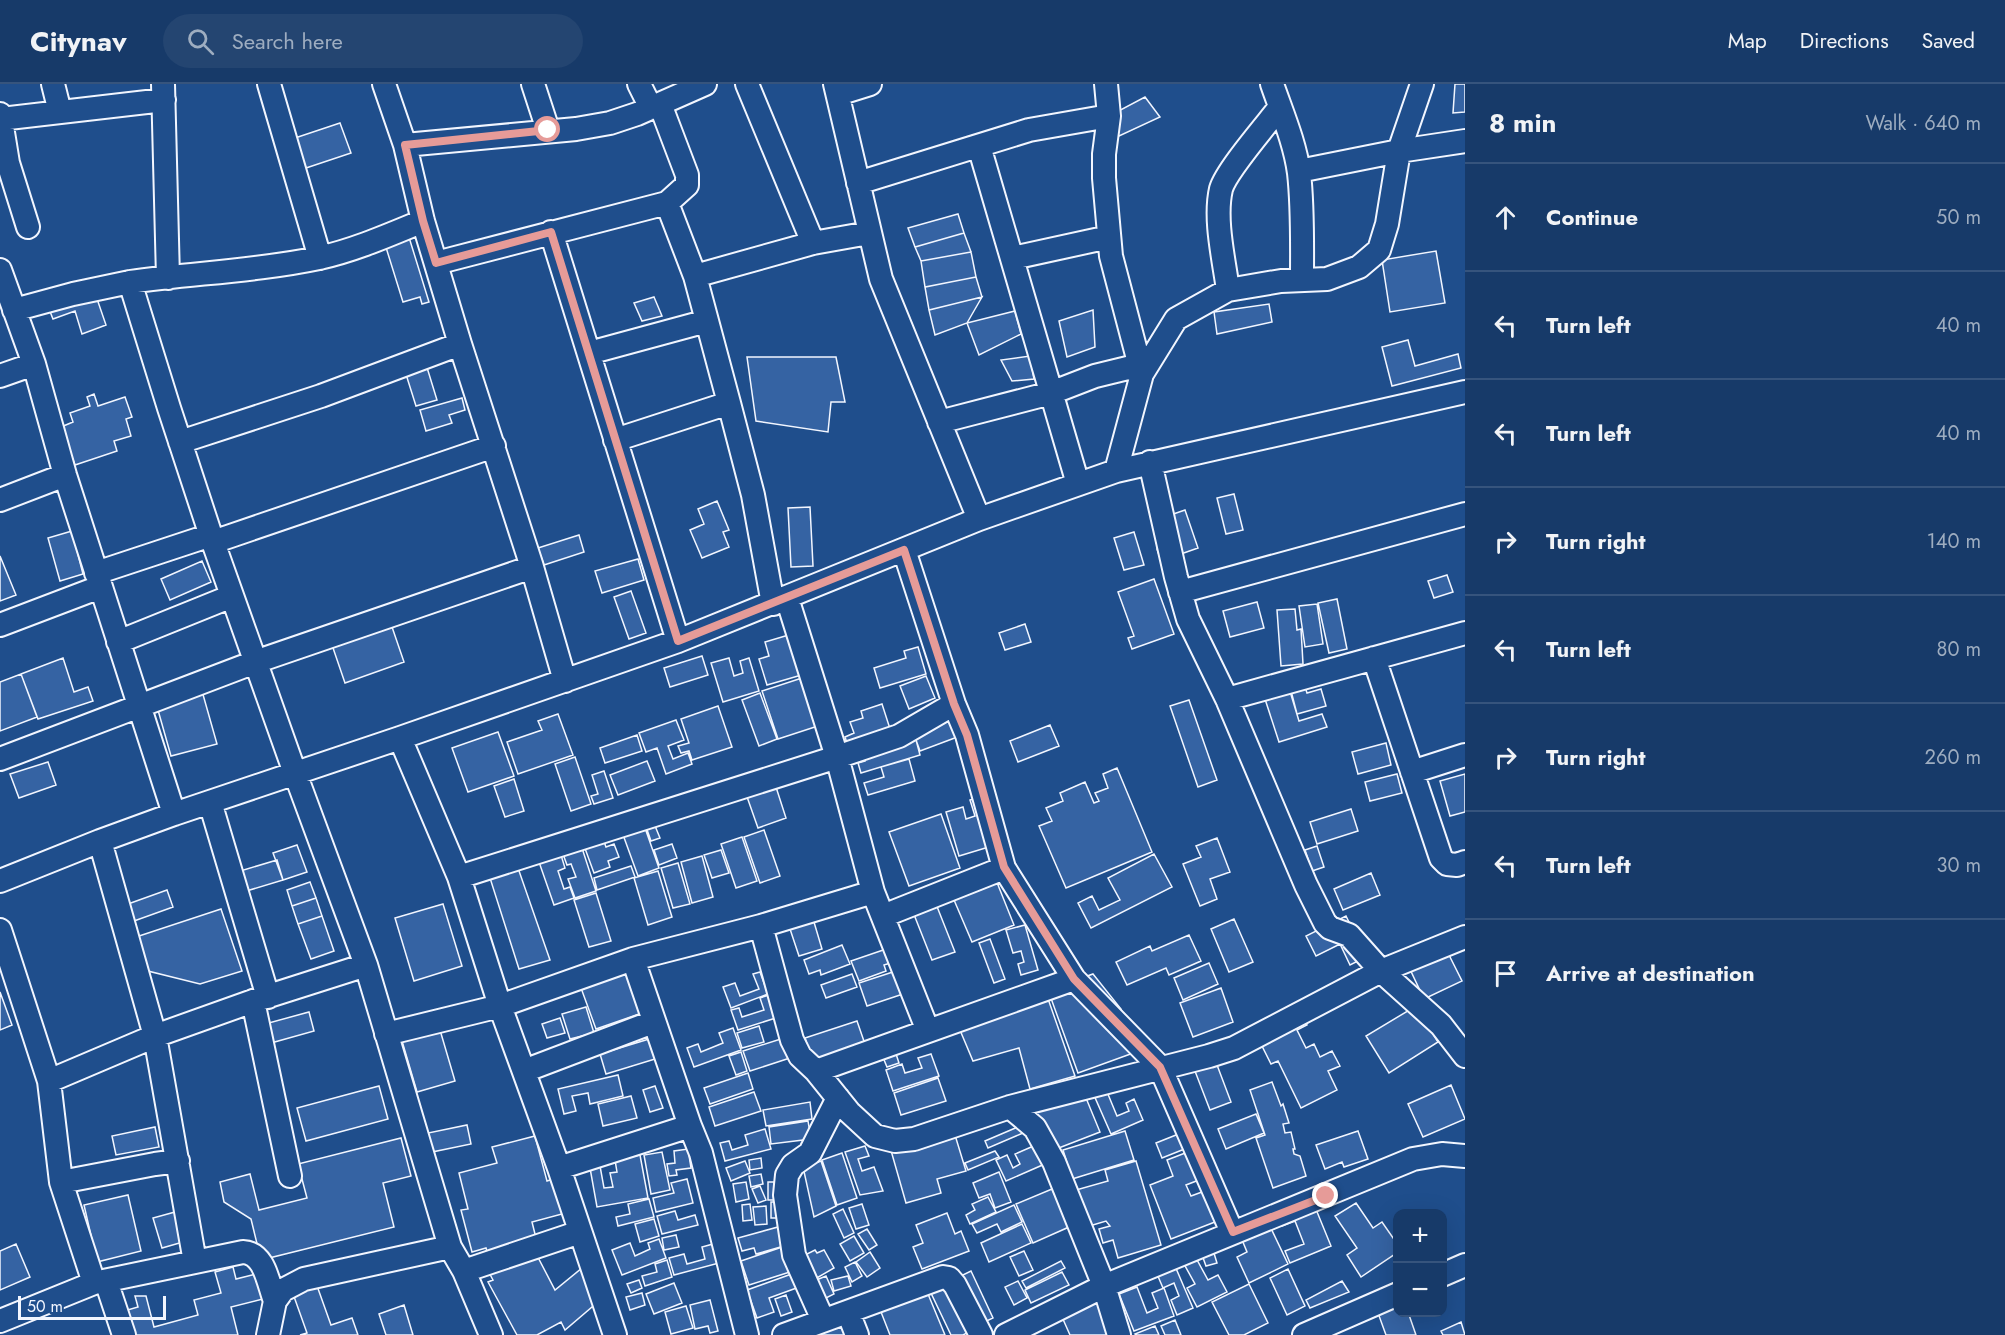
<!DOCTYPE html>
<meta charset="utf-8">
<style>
:root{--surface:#173a69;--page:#244571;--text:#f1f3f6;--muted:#9eadc0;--line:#36547d}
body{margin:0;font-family:Jost,sans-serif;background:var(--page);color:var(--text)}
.controls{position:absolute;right:18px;bottom:18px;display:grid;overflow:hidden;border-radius:12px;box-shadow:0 6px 24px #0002}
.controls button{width:54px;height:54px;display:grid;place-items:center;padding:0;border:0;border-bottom:2px solid var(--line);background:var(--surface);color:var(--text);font:30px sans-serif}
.scale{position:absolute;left:18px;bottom:15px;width:148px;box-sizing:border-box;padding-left:6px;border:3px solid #f2f6ff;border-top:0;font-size:16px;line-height:21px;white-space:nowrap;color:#f2f6ff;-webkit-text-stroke:4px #1f4e8c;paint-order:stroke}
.stop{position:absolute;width:18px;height:18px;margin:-14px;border:4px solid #e69b98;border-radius:50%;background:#fff}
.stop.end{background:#e69b98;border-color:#fff;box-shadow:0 2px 6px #0008}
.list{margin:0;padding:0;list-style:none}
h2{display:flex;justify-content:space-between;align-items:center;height:78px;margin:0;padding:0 24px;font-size:26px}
h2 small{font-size:20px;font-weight:400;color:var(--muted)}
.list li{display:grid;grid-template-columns:39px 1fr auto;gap:18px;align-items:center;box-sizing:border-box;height:108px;padding:0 24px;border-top:2px solid var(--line)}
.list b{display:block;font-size:22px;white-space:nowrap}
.list em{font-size:20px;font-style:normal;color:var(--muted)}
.icon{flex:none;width:33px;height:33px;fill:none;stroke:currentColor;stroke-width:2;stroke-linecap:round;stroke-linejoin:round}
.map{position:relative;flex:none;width:1465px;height:1251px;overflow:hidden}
header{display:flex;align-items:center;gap:36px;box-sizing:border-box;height:84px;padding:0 30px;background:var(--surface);border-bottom:2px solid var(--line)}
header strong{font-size:28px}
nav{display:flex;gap:33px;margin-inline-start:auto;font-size:21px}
.search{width:420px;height:54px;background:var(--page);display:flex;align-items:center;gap:15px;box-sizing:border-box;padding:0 21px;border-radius:33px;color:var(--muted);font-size:22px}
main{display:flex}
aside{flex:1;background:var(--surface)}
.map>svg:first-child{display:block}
</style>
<header>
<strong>Citynav</strong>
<div class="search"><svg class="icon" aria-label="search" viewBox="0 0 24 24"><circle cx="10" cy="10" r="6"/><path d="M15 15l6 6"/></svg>Search here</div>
<nav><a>Map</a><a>Directions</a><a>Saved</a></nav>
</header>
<main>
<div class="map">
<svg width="1465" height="1251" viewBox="0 0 1465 1251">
<rect width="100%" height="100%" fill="#1f4e8c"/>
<path fill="#3563a3" stroke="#f2f6ff" stroke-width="1.5" d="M1455,0h10v28l-12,1z
M1145,13l15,20 -41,19 -10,-20z
M340,39l11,30 -45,15 -11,-30z
M958,130l6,19 -49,14 -7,-19z
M964,149l7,19 -50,9 -6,-14z
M408,150l21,68 -7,2 -2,-7 -17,5 -19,-61z
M1436,167l9,52 -55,9 -8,-52z
M971,168l5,25 -51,10 -4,-26z
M976,193l6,20 -53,13 -4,-23z
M95,209l11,32 -24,9 -7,-23 -22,8 -4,-10z
M654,213l8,19 -20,5 -8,-18z
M982,213l-15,26 -32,12 -6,-25z
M1269,220l3,18 -55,12 -3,-22z
M1093,226l2,37 -28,10 -8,-36z
M1015,227l6,23 -42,21 -12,-32z
M1408,256l7,26 43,-12 3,14 -69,18 -10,-39z
M1030,272l4,23 -22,2 -11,-21z
M747,273h89l9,45h-14l-3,30 -72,-11z
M425,277l12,39 -21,6 -12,-38z
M94,310l4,12 27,-9 7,20 -6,2 5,17 -17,5 3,10 -42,14 -14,-38 12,-5 -3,-9 20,-7 -3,-9z
M462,314l3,12 -16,5 3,8 -26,8 -6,-21z
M1234,410l9,36 -17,4 -9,-36z
M717,417l12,29 -6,2 6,15 -27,11 -12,-28 14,-6 -6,-15z
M810,423l3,59 -22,1 -3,-59z
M1185,426l13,38 -37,13 -4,-12 7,-3 -8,-26z
M72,447l11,43 -23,7 -12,-43z
M1134,448l10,33 -20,5 -10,-32z
M579,451l5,17 -40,13 -6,-17z
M0,472l16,39 -16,6z
M638,475l6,21 -42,13 -7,-22z
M202,477l9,21 -41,18 -9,-21z
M1447,491l6,17 -19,6 -6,-17z
M1154,495l20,55 -42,15 -4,-11 6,-2 -16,-44z
M631,507l15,42 -17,6 -15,-42z
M1337,515l10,50 -18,4 -11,-50z
M1257,518l7,26 -34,9 -7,-26z
M1317,520l6,40 -18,3 -6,-41z
M1295,525l2,21 4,-1 2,35 -22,2 -4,-56z
M391,540l13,38 -59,21 -13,-38z
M1025,540l6,18 -26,8 -6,-17z
M792,550l13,40 -38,11 -8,-26 10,-3 -4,-14z
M918,563l8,27 -46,14 -6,-20 32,-10 -2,-7z
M702,572l6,19 -38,12 -6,-19z
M63,574l11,34 14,-5 5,14 -55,18 -17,-45z
M729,574l5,18 9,-3 -3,-12 9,-3 10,33 -36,11 -12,-39z
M21,590l16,43 -37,14v-49z
M926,592l9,22 -26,11 -9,-23z
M805,593l16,48 -43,14 -16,-48z
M1304,599l3,10 14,-4 5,17 -29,8 -7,-27z
M1289,604l10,33 23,-7 5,13 -48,15 -15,-46z
M202,607l15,53 -46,12 -15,-53z
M760,609l17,46 -18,7 -17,-46z
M1189,616l28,80 -19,7 -28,-81z
M882,620l10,31 -43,14 -4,-12 9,-4 -4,-11 13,-4 -2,-7z
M718,622l14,41 -40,13 -3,-9 -8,2 -3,-7 11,-3 -8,-24z
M558,630l15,41 -55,19 -11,-32 35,-12 -4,-9z
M951,630l9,22 -40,15 -8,-22z
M676,636l8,20 -16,6 5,13 15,-6 4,11 -26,10 -9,-26 -11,4 -7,-19z
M1050,641l9,21 -41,16 -8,-21z
M498,648l16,44 -46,16 -16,-44z
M637,651l5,16 -37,12 -5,-15z
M915,652l5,19 -59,18 -3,-10 7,-2 -3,-9z
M1386,659l5,22 -33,9 -6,-22z
M575,673l16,47 -20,7 -16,-47z
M909,675l6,22 -47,14 -4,-12 20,-6 -3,-10z
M647,677l8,20 -37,14 -8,-20z
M48,678l8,23 -37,13 -9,-24z
M1117,684l35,84 -86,36 -27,-62 13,-5 -6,-13 17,-7 -3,-8 25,-11 9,21 5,-2 -4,-8 13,-5 -5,-14z
M604,687l9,27 -19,6 -3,-8 7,-2 -6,-19z
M1397,690l5,19 -32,8 -5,-19z
M1465,690v38l-15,4 -10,-35z
M514,695l10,32 -19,6 -11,-31z
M775,700l11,34 -28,10 -12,-34z
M987,711l15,48 -43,13 -13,-44 17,-5 3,12 9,-3 -5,-16z
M1351,725l7,22 -41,13 -7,-22z
M941,730l19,54 -51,18 -20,-54z
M653,737l7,17 -9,3 -6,-17z
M644,741l15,43 -21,8 -16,-44z
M764,746l16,46 -20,7 -16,-46z
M602,752l4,11 8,-3 5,13 -11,4 2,6 -16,6 -11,-30z
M742,753l15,44 -21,7 -15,-44z
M1217,754l13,34 -20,7 7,20 -17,7 -17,-42 18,-7 -5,-11z
M672,760l5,14 -18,7 -5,-15z
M297,761l10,27 -24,8 -10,-27z
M1317,762l7,21 -12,4 -7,-21z
M582,764l14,43 -21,7 -7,-19 8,-2 -5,-13 -4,1 -4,-11z
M721,766l8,23 -17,5 -8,-23z
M1154,770l18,33 -81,41 -13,-25 14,-7 7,14 21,-10 -12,-22z
M561,771l4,13 -7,3 6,18 6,-2 4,11 -20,7 -15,-43z
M702,772l11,41 -21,6 -11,-41z
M277,776l6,20 -40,12 -6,-20z
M678,779l12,41 -17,4 -12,-40z
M631,782l4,11 -38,13 -3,-12z
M518,784l32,92 -31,9 -29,-91z
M658,787l14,46 -24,8 -14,-47z
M1371,789l9,22 -37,15 -9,-21z
M994,791l20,50 -42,17 -21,-49z
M310,798l6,16 -24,8 -5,-16z
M167,806l6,17 -39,14 -6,-17z
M596,809l15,48 -22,6 -15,-47z
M316,814l6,18 -24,8 -6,-18z
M934,815l21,53 -23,8 -21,-53z
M443,820l19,62 -48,15 -19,-63z
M221,825l21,62 -42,13 -52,-13 -12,-34z
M811,828l11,37 -23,7 -12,-36z
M322,832l12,35 -23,8 -13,-35z
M1346,832l20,41 -16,8 -10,-21 -24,12 -10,-20z
M1234,835l19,43 -24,10 -18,-43z
M1025,841l13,45 -17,5 -3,-11 6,-2 -3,-11 -8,2 -7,-23z
M1189,851l12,26 -32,14 -3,-7 -39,17 -11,-23 34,-16 2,5z
M990,855l15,40 -11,4 -15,-40z
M842,861l8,19 -29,11 -1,-5 -11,4 -5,-14z
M892,863l5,14 -13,4 2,6 -27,10 -8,-20z
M1445,863l17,34 -38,18 -16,-34z
M1209,879l9,21 -35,16 -9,-22z
M902,885l7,23 -42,14 -8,-23z
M627,888l15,41 -46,16 -15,-41z
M760,888l8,22 -37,14 -8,-21 12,-4 5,13 19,-7 -6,-15z
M852,890l5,13 -31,11 -5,-13z
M1093,890l28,35 15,43 -58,21 -30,-83z
M1221,904l12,34 -40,15 -13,-34z
M0,908l12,33 -12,5z
M775,909l7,23 -44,14 -7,-20 8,-2 3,9 22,-7 -4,-12z
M1046,909l29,83 -45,13 -11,-41 -46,13 -16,-38z
M1416,922l22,36 -49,31 -23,-37z
M586,923l8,26 -24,6 -8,-25z
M309,928l5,19 -43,12 -6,-19z
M1303,932l4,9 -10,5 9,18 8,-4 6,13 12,-6 8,15 -12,5 9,19 -36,18 -23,-47 -7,3 -13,-26z
M560,934l5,15 -18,5 -5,-14z
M857,937l9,26 -52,18 -9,-27z
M759,942l5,16 -22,6 -5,-15z
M733,944l8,22 -47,17 -7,-19 11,-4 3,8 22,-9 -4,-10z
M440,946l15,51 -38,11 -15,-51z
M787,953l6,20 -43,14 -7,-20z
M649,955l6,20 -49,15 -6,-20z
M893,961l6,18 -12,4 -7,-17z
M741,968l6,19 -11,4 -7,-19z
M931,970l8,22 -46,15 -7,-21 16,-6 3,9 17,-5 -4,-10z
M1214,973l17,45 -21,8 -17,-44z
M748,989l5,16 -43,15 -6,-16z
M618,991l5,21 -33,8 -2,-11 -16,3 4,15 -12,3 -6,-25z
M938,994l8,23 -45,14 -7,-22z
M1272,998l9,24 2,-2 6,19 -6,1 2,9 6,-1 4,17h-2l1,5 6,2 6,20 -33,12 -17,-50 9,-3 -15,-45z
M1451,1001l14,34 -42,18 -15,-33z
M379,1002l9,33 -82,22 -9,-33z
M655,1002l8,22 -13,4 -7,-22z
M1105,1003l12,29 12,-5 -3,-8 8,-4 9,21 -32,14 -18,-41z
M754,1008l7,19 -46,15 -6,-19z
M631,1012l6,22 -34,8 -5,-22z
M1086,1014l14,34 -49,19 -16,-40z
M810,1018l2,17 -46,7 -3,-16z
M1256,1030l8,19 -38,16 -8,-20z
M808,1037l3,18 -40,5 -2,-17z
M951,1038l15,49 -29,8 4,14 -35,10 -18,-63z
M467,1041l4,19 -39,8 -4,-19z
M1020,1042l3,7 -35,15 -3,-7z
M155,1043l4,20 -43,8 -4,-19z
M1196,1043l6,15 -40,16 -6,-15z
M765,1045l6,20 -46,12 -5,-18 9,-2 3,9 16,-5 -3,-10z
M1125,1047l9,29 -62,19 -9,-29z
M1358,1047l10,28 -24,8 -2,-5 -17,7 -9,-24z
M535,1052l12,45 6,-2 9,35 -30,8 5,20 -49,13 -2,-7 -14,4 -11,-42 7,-1 -9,-36 38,-10 -5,-16z
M401,1054l10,38 -28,7 11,44 -133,33 -10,-41 -27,-17 -4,-20 30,-8 9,36 48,-12 -9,-34z
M1038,1060l9,19 -41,18 -10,-21 11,-5 6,13 7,-4 -5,-10z
M1206,1061l11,28 -31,12 5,11 30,-11 12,30 -62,24 -21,-54 23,-9 -6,-16z
M865,1062l4,10 -11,3 4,12 12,-4 9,24 -23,4 -15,-43z
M688,1065l3,19 -15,2 1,5 -8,1 -2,-12 8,-1 -1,-12z
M995,1067l4,6 -31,13 -3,-7z
M662,1068l8,38 -19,4 -7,-39z
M842,1069l15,45 -20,7 -15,-45z
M640,1071l8,43 -51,9 -7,-39 10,-2 4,22 9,-1 -3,-14 7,-1 -2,-12z
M761,1074l1,10 -12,2 -1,-10z
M745,1077l5,12 -19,8 -5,-13z
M821,1077l15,45 -22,11 -11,-50z
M1136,1077l25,84 -43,13 -5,-18 -10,3 -4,-14 11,-3 -4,-5 -20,6 -10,-37 32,-9 -3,-11z
M999,1088l12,30 -16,6 -5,-14 -11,4 -6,-15z
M761,1090l2,10 -12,3 -2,-11z
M687,1095l6,24 -37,9 -3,-14 21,-5 -3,-10z
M746,1098l3,17 -13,3 -3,-18z
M768,1098h6l1,18h-7z
M760,1102l6,14 -8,3 -6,-14z
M1052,1105l17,38 -36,16 -17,-39z
M128,1111l13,56 -44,11 -13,-57z
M988,1113l8,15 -26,12 -4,-9 9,-5 -3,-6z
M649,1115l5,18 -36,9 -2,-9 14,-3 -2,-10z
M771,1118h11v16h-11z
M1313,1118l18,44 -41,17 -5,-12 19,-7 -9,-23 -13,5 -4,-10z
M1356,1119l17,25 9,-6 16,23v7l-37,25 -14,-22 10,-7 -22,-32z
M750,1120l2,16 -9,1 -1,-16z
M862,1120l7,21 -13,4 -7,-21z
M1014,1121l8,17 -21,10 -4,-8 -20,9 -5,-9z
M766,1122l1,18 -12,1 -2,-18z
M843,1125l11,24 -10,5 -11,-24z
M675,1127l3,9 17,-5 3,10 -36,9 -5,-18z
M175,1128l8,30 -21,6 -9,-30z
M947,1129l8,21 6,-3 8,20 -47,18 -9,-22 10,-4 -7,-18z
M654,1135l5,17 -19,6 -5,-18z
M1268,1138l20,42 -39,19 -12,-26 10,-5 -7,-17z
M1022,1140l9,19 -42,19 -8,-19z
M778,1143l6,19 -28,8 -2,-6 -12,3 -4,-13z
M867,1145l10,16 -8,5 -11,-16z
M676,1151l3,12 -15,3 -2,-12z
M854,1152l10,17 -14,8 -10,-17z
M659,1155l7,19 -44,17 -10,-25 18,-7 5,13 15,-7 -2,-6z
M16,1160l14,33 -30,13v-39z
M531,1160l24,46 38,-31 13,36 -41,35 -4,-8 -24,13h-20l-29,-53 5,-2 -7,-13z
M713,1160l6,19 -45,12 -5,-17 15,-4 3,10 18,-5 -3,-12z
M785,1162l8,25 -44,14 -8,-24z
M815,1166l2,3 7,-3 10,18 -19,11 -12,-23z
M1213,1166l4,13 -11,3 -4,-11z
M1024,1167l9,19 -14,6 -9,-19z
M870,1168l10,16 -13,9 -11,-15z
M1196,1174l12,22 10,-5 9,17 -30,15 -10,-19 8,-4 -11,-20z
M667,1176l5,17 -27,9 -3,-10 15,-4 -2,-8z
M1061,1177l4,7 -39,20 -4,-7z
M855,1178l7,14 -10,6 -7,-15z
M1175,1182l18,42 -16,7 -6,-15 8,-4 -5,-13 -11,5 -6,-14z
M233,1183l3,12 20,-5 7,25 -32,8 7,28h-107l-7,-24 14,-4 -3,-11h11l8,31 44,-12 -4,-15 27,-7 -6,-21z
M1288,1185l17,37 -18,9 -17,-37z
M971,1187l22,47 -23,11 1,2 -8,4h-12l-21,-44z
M797,1188l5,14 -33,12 5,14 -17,6 -10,-28z
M1062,1188l7,13 -38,18 -6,-13z
M826,1192l8,18 -12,6 -8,-19z
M848,1192l3,10 -17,5 -3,-11z
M639,1196l3,8 -11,5 -4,-9z
M1018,1197l9,17 -13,7 -9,-18z
M1342,1197l7,11 -39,16 -4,-8z
M316,1199l15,42 21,-7 6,17h-58l7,-2 -15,-42z
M674,1199l8,20 -28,11 -8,-20z
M1249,1200l19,39 -24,12h-15l-17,-33z
M1137,1203l10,26 11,-5 -6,-15 12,-5 10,28 -40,15 -15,-37z
M642,1209l3,12 -15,5 -4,-13z
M928,1210l17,41h-55l-9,-23z
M786,1211l6,17 -11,4 -6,-17z
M710,1216l8,31 -8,2 -2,-7 -13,3 -5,-24z
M1103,1216l15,35h-48l-8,-18z
M404,1221l9,30h-27l-7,-21z
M686,1222l7,22 -22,6 -6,-22z
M1398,1222v6h10l8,23h-30l-8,-22z
M858,1227l9,24h-50l-3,-9z
M1175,1236l6,15h-16l-4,-9z
M1461,1238l4,13h-22l-2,-4z
M1155,1242l4,9h-23l-1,-1z"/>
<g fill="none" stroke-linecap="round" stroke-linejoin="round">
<g stroke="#f2f6ff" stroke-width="26">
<path id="minor" d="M53,0l7,28
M163,0l5,194
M269,0l51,174
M384,0l21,61 18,76 37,123 72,223 33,114
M533,0l15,46
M639,0l12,24
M747,0l66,159
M835,0l46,195 98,240
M1106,0l3,32 -5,38v24l7,78 31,118
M1272,0c10,29 23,59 27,89 4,35 3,71 3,107
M838,10l32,-10
M0,30l8,49 20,64
M0,35l164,-19
M405,61l171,-16 34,-6 27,-9 68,-30
M979,62l99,338
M1299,87l100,-20 66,-10
M858,99l171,-53 80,-14
M667,119l28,73 34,127 24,92 20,109
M423,137c-34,14 -68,29 -104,37 -62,13 -126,15 -189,24l39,126 44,134 82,231 71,192 84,282 14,24 27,64
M551,148l127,409
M1013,174l96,-21
M436,179l231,-60 20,-18v-10l-27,-71
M0,186l34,94 31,111 109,339
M695,192l118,-33 56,-10
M1228,206c-4,-30 -14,-71 -7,-101 5,-18 46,-65 59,-82
M14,226l59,-16 57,-12
M589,269l118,-32
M0,292l34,-12
M939,338l112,-29 44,-17 45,-11
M615,356l114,-37
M180,358l141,-46 139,-52
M1150,378l26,115 12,42 39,80 79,186 19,38 5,5 19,7 32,36 60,54 24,31
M1116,387l26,-97 34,-55 52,-29 53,-9 46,-2 32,-12 20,-17 8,-26 12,-73 23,-67
M0,416l65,-25
M213,458l281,-96
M904,466l50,154 13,31 37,133 70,111 86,88 72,165
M96,489l115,-38
M1180,508l285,-78
M787,514l50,159 36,135 55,139
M0,541l100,-38
M118,558l114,-46
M1374,574l67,200 6,6 10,1 8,-3
M1227,615l238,-66
M400,654l59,139 41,129 59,162 56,167
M0,675l255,-97 277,-95
M1412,688l53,-17
M210,718l58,195
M459,793l378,-120 62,-21 55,-32
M0,797l100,-40 74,-27 226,-76 278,-97 301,-122 137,-48 349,-79
M883,832l121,-48
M761,842l31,114 8,16 16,15 33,41 26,24 20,5 19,-2 96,-32 199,-51 25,-8 147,-77 84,-34
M0,846l49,151 12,101 33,101
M633,875l57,167 11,27 46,182
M253,917l37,175
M386,950l114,-28 133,-47 128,-33 112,-34
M524,987l129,-49
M816,987l258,-92
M49,997l106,-45 -55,-195
M1010,1023l25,21 19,34 50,124 15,49
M559,1084l131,-42
M61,1098l94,-18 23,-3
M195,1178l-40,-226 98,-35 113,-36
M464,1187l116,-39
M1442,1191l23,-10
M106,1197l18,54
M848,1228l9,23
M823,1236l-29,-65 -9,-60 2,-20 6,-10 17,-12 28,-55
M0,1237l94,-38 149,-31c22,1 25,31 32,49
M268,1251l7,-34 8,-11 21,-11 146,-32
M784,1251l159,-58 6,1 6,7 26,50
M1006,1251l98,-49 309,-127 29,-5 23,2
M1304,1251l94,-41"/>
</g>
<use href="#minor" stroke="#1f4e8c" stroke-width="22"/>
</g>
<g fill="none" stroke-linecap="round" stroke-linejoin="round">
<path stroke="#e69b98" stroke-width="8" d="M548,46l-143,15 18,76 13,42 115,-31 127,409 226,-91 50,154 13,31 37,132 70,112 86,88 73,165 93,-36"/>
</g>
</svg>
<div class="controls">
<button>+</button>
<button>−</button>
</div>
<div class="scale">50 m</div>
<div class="stop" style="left:548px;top:46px"></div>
<div class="stop end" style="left:1326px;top:1112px"></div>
</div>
<aside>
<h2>8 min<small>Walk · 640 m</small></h2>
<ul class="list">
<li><svg class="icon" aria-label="ahead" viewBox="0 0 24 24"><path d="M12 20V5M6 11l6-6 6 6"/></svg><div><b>Continue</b></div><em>50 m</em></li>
<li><svg class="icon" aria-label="left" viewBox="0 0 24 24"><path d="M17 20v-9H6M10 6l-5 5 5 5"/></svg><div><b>Turn left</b></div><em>40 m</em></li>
<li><svg class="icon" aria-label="left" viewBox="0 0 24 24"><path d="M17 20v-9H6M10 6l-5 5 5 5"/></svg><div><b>Turn left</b></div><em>40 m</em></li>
<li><svg class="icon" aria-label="right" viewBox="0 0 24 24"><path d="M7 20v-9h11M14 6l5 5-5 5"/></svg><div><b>Turn right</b></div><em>140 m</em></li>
<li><svg class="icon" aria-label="left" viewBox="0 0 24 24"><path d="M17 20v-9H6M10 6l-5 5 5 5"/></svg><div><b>Turn left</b></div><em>80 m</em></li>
<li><svg class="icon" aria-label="right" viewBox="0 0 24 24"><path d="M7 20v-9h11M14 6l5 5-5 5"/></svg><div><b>Turn right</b></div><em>260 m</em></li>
<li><svg class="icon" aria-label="left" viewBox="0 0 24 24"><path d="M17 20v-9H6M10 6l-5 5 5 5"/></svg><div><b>Turn left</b></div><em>30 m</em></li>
<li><svg class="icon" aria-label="arrive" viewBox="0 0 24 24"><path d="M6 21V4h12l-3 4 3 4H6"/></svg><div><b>Arrive at destination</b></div></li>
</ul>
</aside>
</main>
